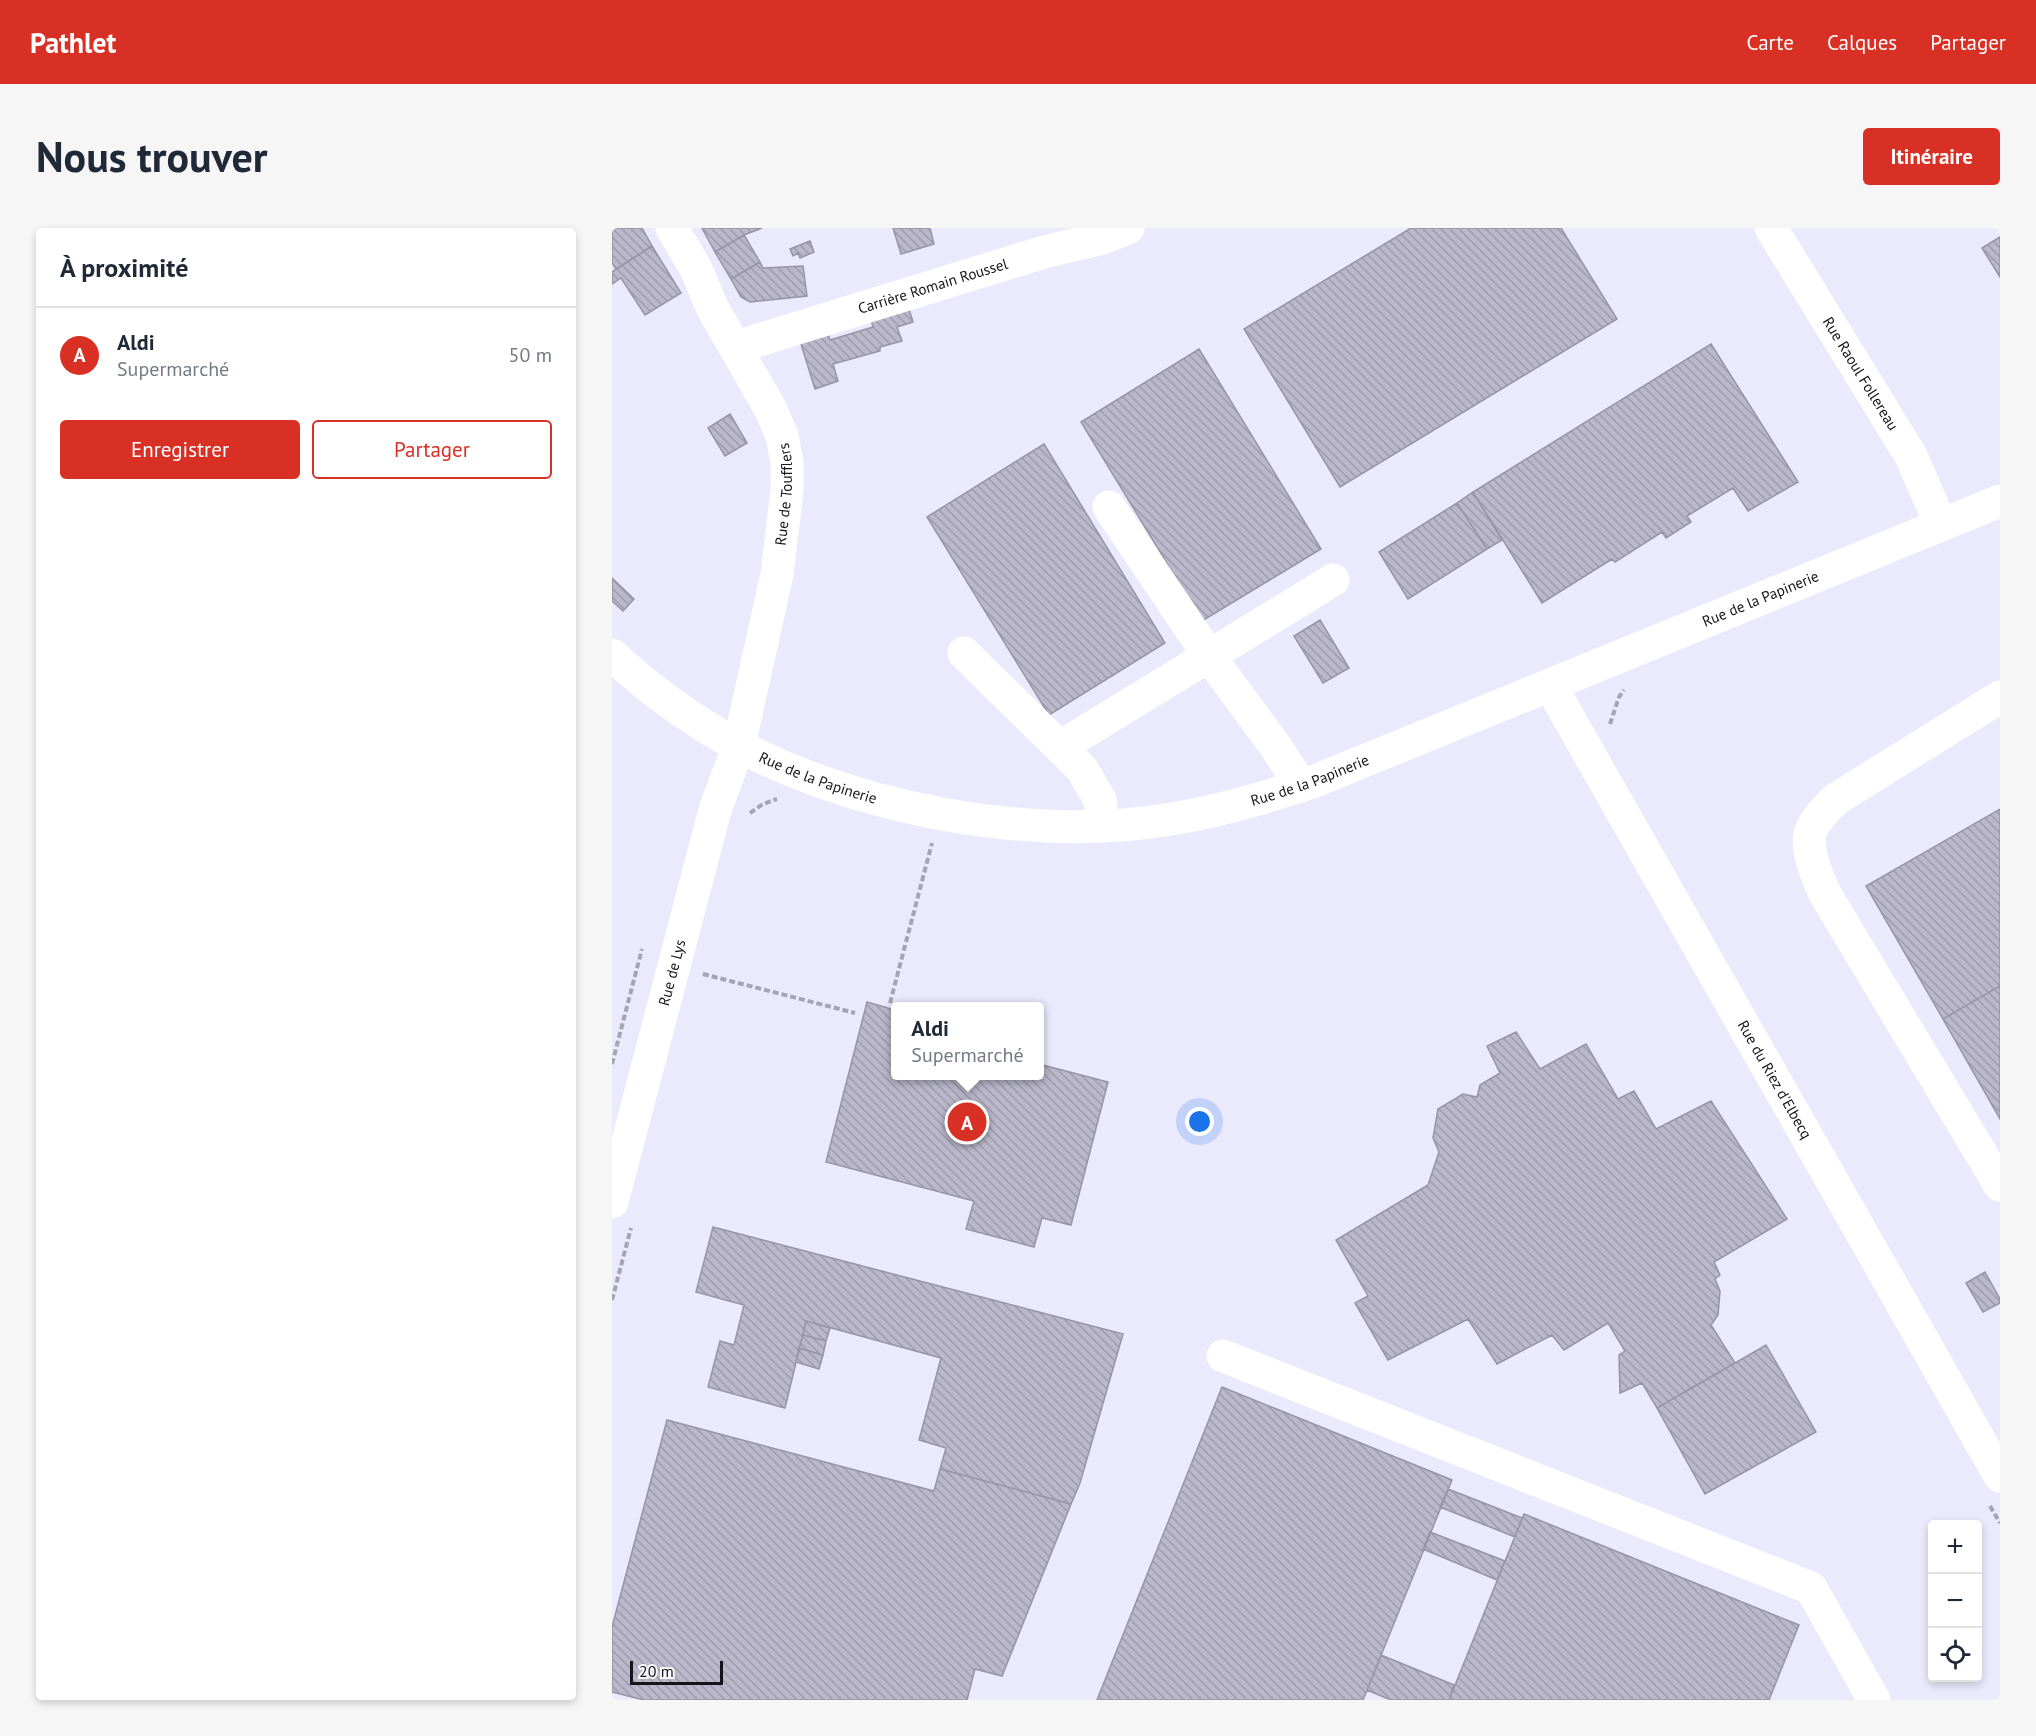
<!DOCTYPE html>
<html lang="fr">
<meta charset="utf-8">
<style>
:root{--surface:#fff;--page:#f6f6f7;--text:#1f2937;--muted:#747a83;--line:#e0e1e3;--accent:#d93025}
body{margin:0;font-family:"PT Sans",sans-serif;background:var(--page);color:var(--text)}
.controls{position:absolute;right:18px;bottom:18px;display:grid;overflow:hidden;border-radius:6px;box-shadow:0 3px 9px #0003}
.controls button{width:54px;height:54px;display:grid;place-items:center;padding:0;border:0;border-bottom:2px solid var(--line);background:var(--surface);color:var(--text);font:30px sans-serif}
.scale{position:absolute;left:18px;bottom:15px;width:93px;box-sizing:border-box;padding-left:6px;border:3px solid #14141a;border-top:0;font-size:16px;line-height:21px;white-space:nowrap;color:#14141a;-webkit-text-stroke:4px #f9f9fc;paint-order:stroke}
.you{position:absolute;left:588px;top:894px;width:21px;height:21px;margin:-15px;border:4px solid #fff;border-radius:50%;background:#1a73e8;box-shadow:0 0 0 9px #1a73e833}
.badge{display:grid;place-items:center;width:39px;height:39px;border-radius:50%;background:var(--accent);color:#fff;font-size:20px;font-weight:700}
.pin{position:absolute;translate:-50% -50%;border:3px solid #fff;box-shadow:0 2px 6px #0006}
.popup{position:absolute;left:279px;top:774px;width:153px;height:78px;box-sizing:border-box;display:grid;place-content:center;border-radius:6px;background:var(--surface);filter:drop-shadow(0 2px 4px #0005);font-size:20px;white-space:nowrap;color:var(--muted)}
.popup b{font-size:22px;color:var(--text)}
.popup::after{content:'';position:absolute;left:50%;top:100%;margin-left:-12px;border:12px solid transparent;border-top-color:var(--surface)}
.list{margin:0;padding:0;list-style:none}
h2{display:flex;justify-content:space-between;align-items:center;height:78px;margin:0;padding:0 24px;font-size:26px}
h2 small{font-size:20px;font-weight:400;color:var(--muted)}
.list li{display:grid;grid-template-columns:39px 1fr auto;gap:18px;align-items:center;box-sizing:border-box;height:96px;padding:0 24px;border-top:2px solid var(--line)}
.list b{display:block;font-size:22px;white-space:nowrap}
.list p{margin:0;font-size:20px;white-space:nowrap;color:var(--muted)}
.list em{font-size:20px;font-style:normal;color:var(--muted)}
.actions{display:flex;gap:12px;padding:18px 24px}
.actions a{flex:1;padding:14px 0;border:2px solid var(--accent);border-radius:6px;text-align:center;font-size:21px;color:var(--accent)}
.actions .main{background:var(--accent);color:#fff}
.icon{flex:none;width:33px;height:33px;fill:none;stroke:currentColor;stroke-width:2;stroke-linecap:round;stroke-linejoin:round}
.map{position:relative;flex:none;width:1388px;height:1472px;overflow:hidden;border-radius:6px}
header{display:flex;align-items:center;gap:36px;box-sizing:border-box;height:84px;padding:0 30px;background:var(--accent);color:#fff}
header strong{font-size:28px}
nav{display:flex;gap:33px;margin-inline-start:auto;font-size:21px}
.intro{display:flex;align-items:center;justify-content:space-between;box-sizing:border-box;height:144px;padding:0 36px}
h1{margin:0;font-size:42px}
.button{padding:15px 27px;border-radius:6px;background:var(--accent);color:#fff;font-size:21px;font-weight:700}
main{display:flex;gap:36px;padding:0 36px}
aside{flex:1;background:var(--surface);border-radius:6px;box-shadow:0 3px 9px #0003}
.map>svg:first-child{display:block}
</style>
<header>
<strong>Pathlet</strong>
<nav><a>Carte</a><a>Calques</a><a>Partager</a></nav>
</header>
<div class="intro"><h1>Nous trouver</h1><a class="button">Itinéraire</a></div>
<main>
<aside>
<h2>À proximité<small></small></h2>
<ul class="list">
<li><span class="badge">A</span><div><b>Aldi</b><p>Supermarché</p></div><em>50 m</em></li>
</ul>
<div class="actions"><a class="main">Enregistrer</a><a>Partager</a></div>
</aside>
<div class="map">
<svg width="1388" height="1472" viewBox="0 0 1388 1472">
<defs>
<pattern id="building-back-hatch" width="6" height="6" patternUnits="userSpaceOnUse" patternTransform="scale(1.5)"><rect width="6" height="6" fill="#b9b7c9"/><path d="M-1 5l2 2M0 0l6 6M5-1l2 2" fill="none" stroke="#9e9cac"/></pattern>
</defs>
<rect width="100%" height="100%" fill="#ebe9fc"/>
<path fill="url(#building-back-hatch)" stroke="#9694a5" stroke-width="1.5" d="M0,0h30l10,18 -36,23 -4,-6z
M90,0h60l-18,7 -29,17z
M281,0h37l4,16 -33,10z
M799,0h150l56,91 -277,168 -96,-158z
M132,7l16,27 -29,17 -16,-27z
M1388,9v40l-18,-29z
M198,13l4,11 -14,6 -2,-5 -5,3 -3,-7z
M40,18l29,47 -36,22 -24,-37 -9,6v-12z
M148,34l3,6 40,-2 4,30 -57,6 -9,-5 -10,-18z
M297,81l4,13 -16,5 5,14 -22,6v4l-47,13 5,17 -23,8 -15,-48 28,-8 2,7 43,-13 -2,-7z
M1099,116l87,138 -50,29 -15,-23 -46,28 4,6 -25,16 -4,-6 -47,30 -3,-3 -70,44 -69,-111z
M587,121l122,200 -119,72 -121,-199z
M118,186l17,29 -22,13 -17,-28z
M432,216l121,199 -116,72 -122,-198z
M861,264l29,48 -15,9 -30,-46z
M845,275l30,46 -79,50 -29,-47z
M0,350l22,21 -11,12 -11,-10z
M708,392l29,48 -26,15 -29,-47z
M1388,581v177l-57,33 -77,-133z
M1388,758v133l-57,-100z
M255,774l28,8v66h144v-12l69,18 -37,143 -29,-7 -8,29 -68,-18 8,-28 -148,-39z
M904,804l24,37 46,-25 32,55 16,-8 22,38 55,-28 76,118 -73,43 6,13 -5,4 5,12 -2,24 -7,10 24,38 -78,45 -15,-25 -22,10 -1,-38 6,-4 -17,-28 -44,27 -12,-15 -55,29 -29,-45 -80,41 -33,-57 13,-7 -32,-56 92,-55 11,-33 -6,-14 5,-29 25,-15 14,3 3,-12 20,-12 -13,-27z
M101,999l410,107 -43,149 -9,21 -131,-35 6,-21 -27,-8 22,-82 -135,-37 -21,87 -77,-21 12,-46 14,4 10,-40 -48,-13z
M1373,1044l15,27v4l-17,9 -17,-29z
M194,1093l24,7 -4,13 -23,-6z
M191,1107l23,6 -3,14 -24,-7z
M1154,1117l50,87 -111,62 -48,-86z
M187,1120l24,7 -4,14 -23,-7z
M610,1159l230,93 -89,220h-266z
M55,1192l267,71 6,-22 131,35 -69,172 -27,-7 -8,31h-323l-32,-8v-65z
M836,1261l74,29 -7,19 -75,-30z
M912,1286l275,111 -30,75h-320z
M818,1304l75,29 -8,19 -74,-31z
M769,1427l73,30 -5,15h-58l-24,-10z"/>
<g fill="none" stroke-linecap="round" stroke-linejoin="round">
<path stroke="#a5a4b3" stroke-width="4" stroke-dasharray="6 3" stroke-linecap="butt" d="M998,496l9,-27 5,-7
M138,585l13,-9 14,-5
M91,746l152,39
M278,775l42,-160
M0,836l30,-115
M0,1072l19,-72
M1378,1278l10,17"/>
<g stroke="#fff" stroke-width="33">
<path id="s1" d="M1159,0l140,228 30,69"/>
<path id="s2" d="M124,119l308,-95 55,-13 29,-11"/>
<path d="M497,279l100,149 67,91 25,39"/>
<path d="M352,425l118,116 18,31 3,25"/>
<path id="s3" d="M0,427c37,34 81,66 125,90 124,65 291,96 429,75 51,-8 100,-22 149,-39l685,-280"/>
<path id="s4" d="M938,457l450,791"/>
<path d="M1388,469l-164,102c-10,10 -22,21 -26,35 -4,18 8,44 15,60l175,291"/>
<path d="M448,519l273,-167"/>
<path id="s5" d="M0,974l103,-392 24,-65 38,-171 10,-83v-29l-5,-26 -11,-26 -58,-101 -18,-42 -23,-39"/>
<path d="M611,1128l588,232 63,112"/>
</g>
</g>
<g text-anchor="middle" stroke-width="6" stroke-linejoin="round" paint-order="stroke">
<g font-size="15" fill="#14141a" stroke="#f9f9fc">
<text dy="5" stroke="none"><textPath href="#s2" startOffset="206">Carrière Romain Roussel</textPath></text>
<text dy="5" stroke="none"><textPath href="#s1" startOffset="171">Rue Raoul Follereau</textPath></text>
<text dy="5" stroke="none"><textPath href="#s5" startOffset="730">Rue de Toufflers</textPath></text>
<text dy="5" stroke="none"><textPath href="#s3" startOffset="1232">Rue de la Papinerie</textPath></text>
<text dy="5" stroke="none"><textPath href="#s3" startOffset="242">Rue de la Papinerie</textPath></text>
<text dy="5" stroke="none"><textPath href="#s3" startOffset="746">Rue de la Papinerie</textPath></text>
<text dy="5" stroke="none"><textPath href="#s5" startOffset="237">Rue de Lys</textPath></text>
<text dy="5" stroke="none"><textPath href="#s4" startOffset="454">Rue du Riez d'Elbecq</textPath></text>
</g>
</g>
</svg>
<div class="controls">
<button>+</button>
<button>−</button>
<button><svg class="icon" aria-label="locate" viewBox="0 0 24 24"><circle cx="12" cy="12" r="6"/><path d="M12 2v4M12 18v4M2 12h4M18 12h4"/></svg></button>
</div>
<div class="scale">20 m</div>
<div class="you"></div>
<div class="pin badge" style="left:355px;top:894px">A</div>
<div class="popup"><b>Aldi</b>Supermarché</div>
</div>
</main>
